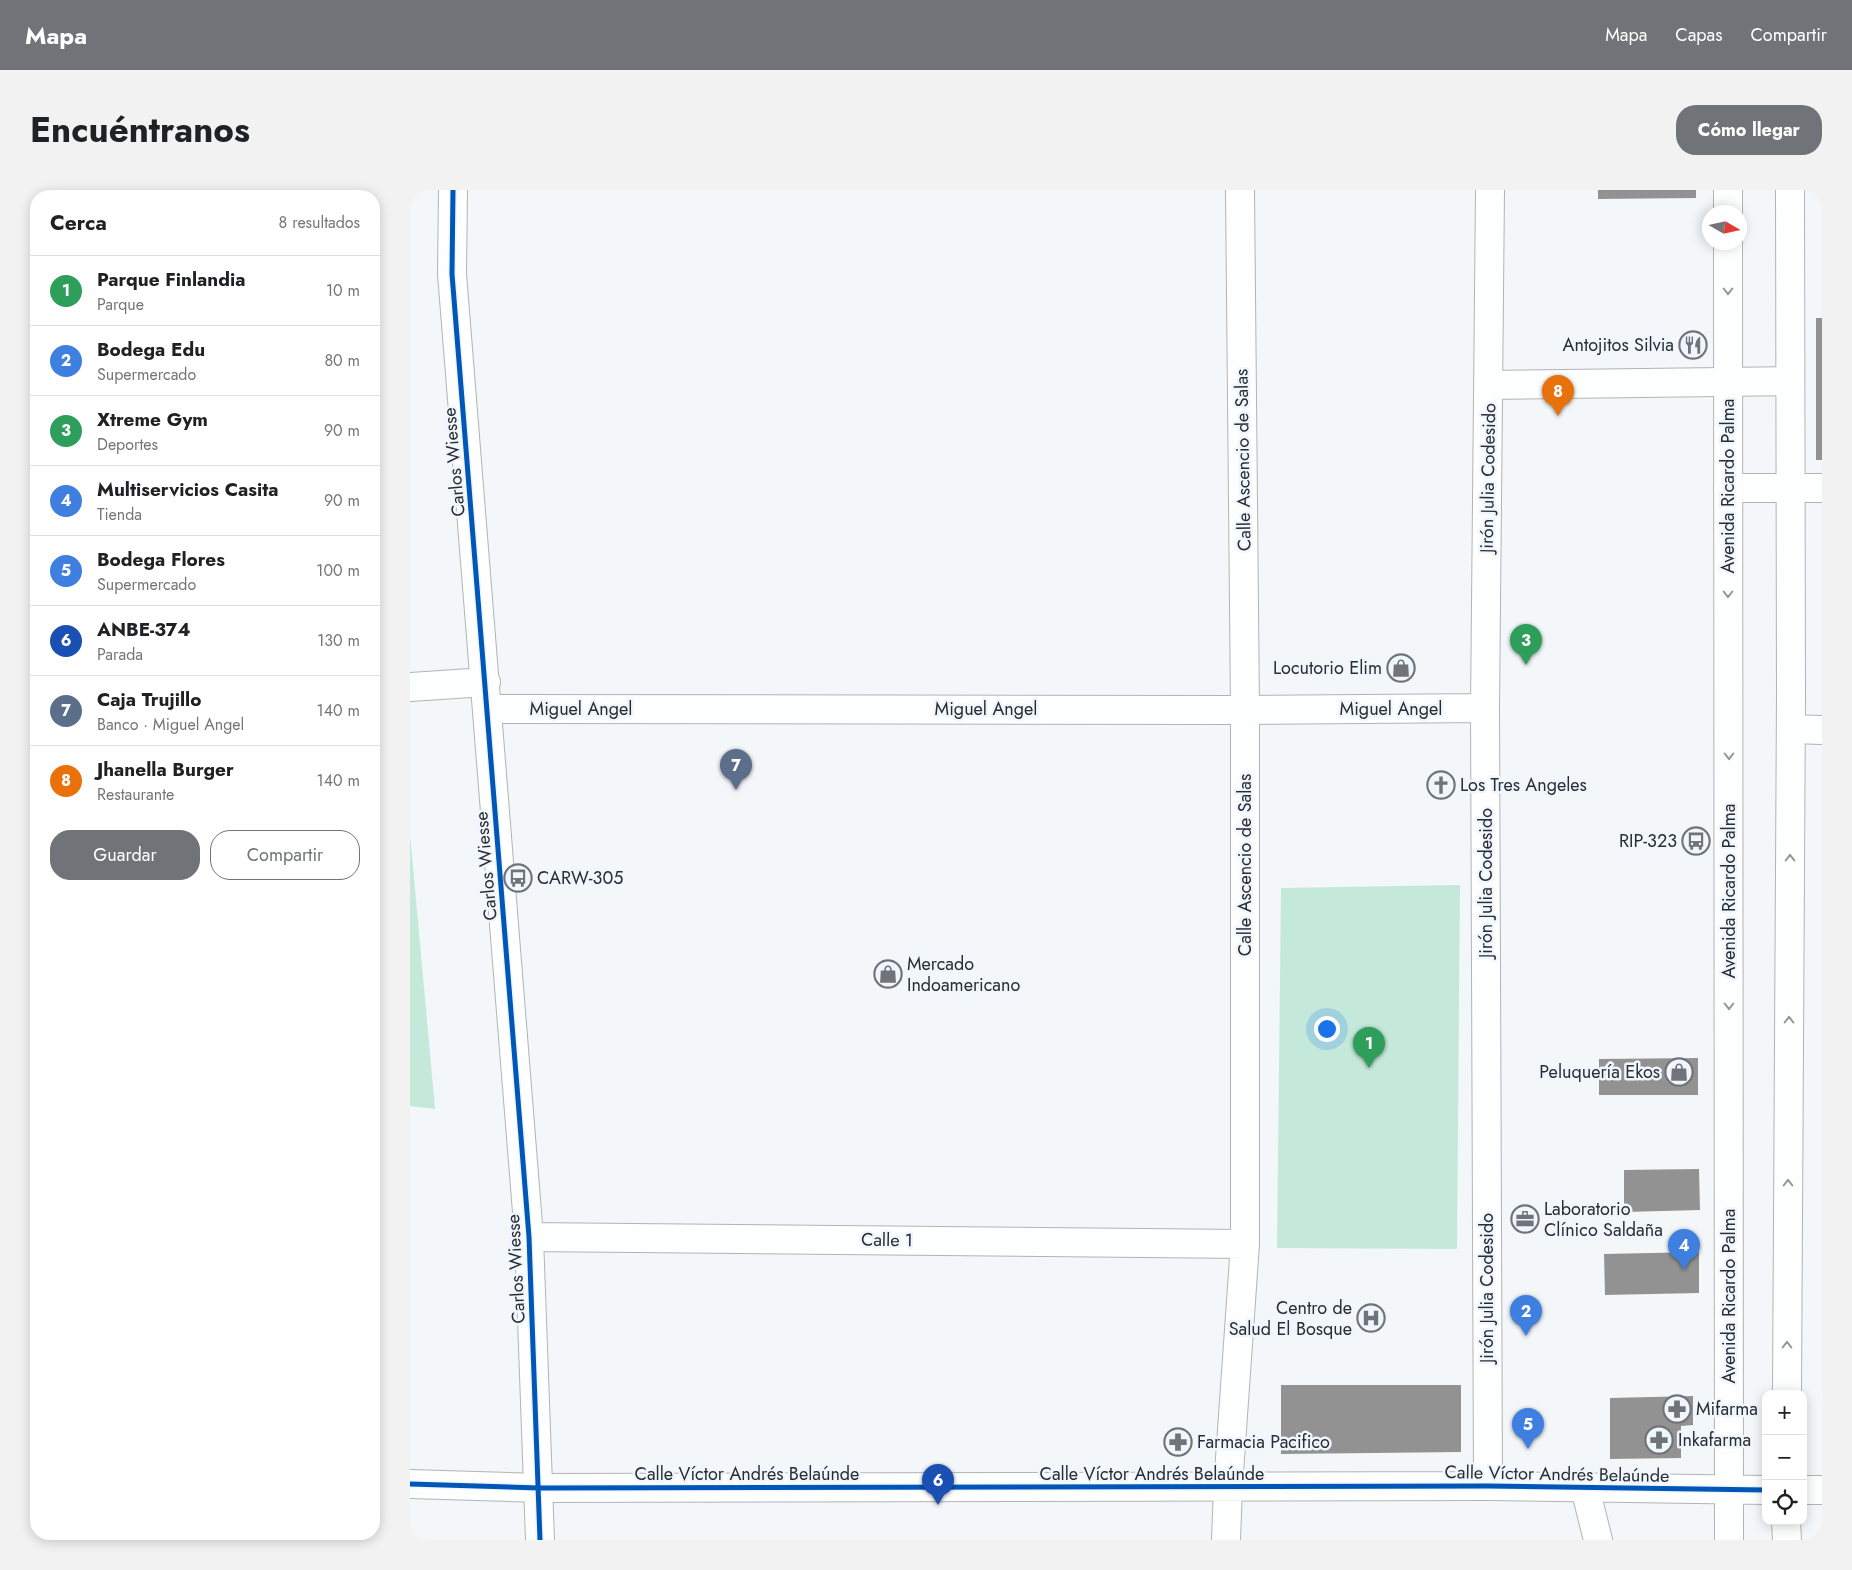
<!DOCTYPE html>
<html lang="es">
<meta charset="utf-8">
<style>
:root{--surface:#fff;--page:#f2f2f2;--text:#202124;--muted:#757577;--line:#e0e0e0;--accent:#707377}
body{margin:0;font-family:Jost,sans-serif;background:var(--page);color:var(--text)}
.controls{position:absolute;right:15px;bottom:15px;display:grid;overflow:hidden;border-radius:10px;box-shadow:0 2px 12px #0003}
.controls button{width:45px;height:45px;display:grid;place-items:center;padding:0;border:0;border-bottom:1px solid var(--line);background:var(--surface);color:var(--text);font:25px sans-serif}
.compass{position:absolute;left:1292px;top:15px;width:45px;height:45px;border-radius:50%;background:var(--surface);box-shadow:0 2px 12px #0003;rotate:99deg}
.you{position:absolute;left:916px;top:838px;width:18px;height:18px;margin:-12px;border:4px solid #fff;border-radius:50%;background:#1a73e8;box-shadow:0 0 0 8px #1a73e833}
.badge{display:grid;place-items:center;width:32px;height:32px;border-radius:50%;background:var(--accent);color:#fff;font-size:16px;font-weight:700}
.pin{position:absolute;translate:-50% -41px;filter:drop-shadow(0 1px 2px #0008)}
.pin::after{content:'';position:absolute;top:26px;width:18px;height:15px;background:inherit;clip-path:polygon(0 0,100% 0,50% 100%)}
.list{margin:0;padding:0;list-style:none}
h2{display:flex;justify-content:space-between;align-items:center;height:65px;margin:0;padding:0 20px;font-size:21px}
h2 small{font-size:16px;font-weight:400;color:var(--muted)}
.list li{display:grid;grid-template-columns:32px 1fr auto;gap:15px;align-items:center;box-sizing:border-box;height:70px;padding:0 20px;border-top:1px solid var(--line)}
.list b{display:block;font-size:19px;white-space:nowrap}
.list p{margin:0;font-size:16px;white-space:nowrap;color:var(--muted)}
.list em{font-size:16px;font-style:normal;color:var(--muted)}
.actions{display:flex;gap:10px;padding:15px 20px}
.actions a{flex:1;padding:11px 0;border:1px solid var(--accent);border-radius:20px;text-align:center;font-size:18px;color:var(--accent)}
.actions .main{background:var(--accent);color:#fff}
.icon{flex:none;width:28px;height:28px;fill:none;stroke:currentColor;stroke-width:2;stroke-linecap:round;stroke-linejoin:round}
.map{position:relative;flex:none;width:1412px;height:1350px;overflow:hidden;border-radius:20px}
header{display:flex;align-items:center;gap:30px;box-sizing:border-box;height:70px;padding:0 25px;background:var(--accent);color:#fff}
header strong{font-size:24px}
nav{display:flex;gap:28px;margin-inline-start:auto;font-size:18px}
.intro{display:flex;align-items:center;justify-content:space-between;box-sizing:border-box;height:120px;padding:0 30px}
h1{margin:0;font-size:35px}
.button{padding:12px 22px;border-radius:20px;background:var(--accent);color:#fff;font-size:18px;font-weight:700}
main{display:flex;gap:30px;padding:0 30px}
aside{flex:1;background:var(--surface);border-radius:20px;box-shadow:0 2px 12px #0003}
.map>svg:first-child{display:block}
</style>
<header>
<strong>Mapa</strong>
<nav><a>Mapa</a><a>Capas</a><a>Compartir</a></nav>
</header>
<div class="intro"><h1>Encuéntranos</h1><a class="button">Cómo llegar</a></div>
<main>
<aside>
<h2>Cerca<small>8 resultados</small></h2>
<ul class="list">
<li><span class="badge" style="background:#2e9e5b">1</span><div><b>Parque Finlandia</b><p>Parque</p></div><em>10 m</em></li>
<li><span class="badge" style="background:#3f7fe0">2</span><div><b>Bodega Edu</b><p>Supermercado</p></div><em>80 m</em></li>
<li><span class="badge" style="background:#2e9e5b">3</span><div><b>Xtreme Gym</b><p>Deportes</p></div><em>90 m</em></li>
<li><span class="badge" style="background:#3f7fe0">4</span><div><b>Multiservicios Casita</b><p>Tienda</p></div><em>90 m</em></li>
<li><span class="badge" style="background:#3f7fe0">5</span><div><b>Bodega Flores</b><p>Supermercado</p></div><em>100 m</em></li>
<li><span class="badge" style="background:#1a4fb4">6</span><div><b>ANBE-374</b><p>Parada</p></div><em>130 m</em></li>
<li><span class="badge" style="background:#5c6f8a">7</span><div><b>Caja Trujillo</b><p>Banco · Miguel Angel</p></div><em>140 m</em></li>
<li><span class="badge" style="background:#e8710a">8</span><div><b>Jhanella Burger</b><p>Restaurante</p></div><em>140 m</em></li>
</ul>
<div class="actions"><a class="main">Guardar</a><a>Compartir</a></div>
</aside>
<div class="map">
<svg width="1412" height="1350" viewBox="0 0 1412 1350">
<rect width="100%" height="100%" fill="#f4f7fa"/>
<path fill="#c4e9da" d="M0,644l25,274v1l-25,-3z
M1050,695l-3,364 -180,-1 4,-360z"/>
<path fill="#929292" d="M1188,0h98v8l-98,1z
M1406,128h6v142h-6z
M1288,868v37h-99v-36z
M1289,979l1,41 -76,2v-42z
M1289,1062v41l-94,2 -1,-41z
M871,1195h180v67l-180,2z
M1283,1206v29l-12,1v32l-71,1v-61z"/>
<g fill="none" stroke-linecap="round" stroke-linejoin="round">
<g stroke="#b1b4b7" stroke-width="30">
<path id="minor" d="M43,0l-1,84 77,963 11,303
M1079,195l301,-4
M1318,298h94
M0,497l76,-5
M78,519l757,1 240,-2
M1381,539l31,1
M119,1047l716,7
M0,1294l129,4 949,-2 278,4
M1078,1296l-3,-778 5,-518
M1175,1298l13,52
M1393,1300h19
M816,1350l2,-53 17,-243v-534l-5,-520"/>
</g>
<g stroke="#b1b4b7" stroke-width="30">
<path id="major" d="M1318,22v-22
M1318,52l1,1298
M1377,1204l4,-699 -1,-505
M1376,1331l1,19"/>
</g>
<use href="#minor" stroke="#fdfefe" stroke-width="28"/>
<use href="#major" stroke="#fdfefe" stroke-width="28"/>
<g stroke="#f0f6fe" stroke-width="8">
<path id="cycleway" d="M43,0l-1,84 77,963 11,303
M0,1294l129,4 949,-2 278,4"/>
</g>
<use href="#cycleway" stroke="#0057b8" stroke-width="5"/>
</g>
<defs><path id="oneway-chevron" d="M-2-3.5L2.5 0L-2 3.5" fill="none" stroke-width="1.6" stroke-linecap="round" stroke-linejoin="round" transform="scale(1.25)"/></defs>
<g stroke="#939597">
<use href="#oneway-chevron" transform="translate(1318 101) rotate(90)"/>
<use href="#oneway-chevron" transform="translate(1318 404) rotate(90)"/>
<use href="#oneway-chevron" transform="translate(1319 566) rotate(90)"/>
<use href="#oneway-chevron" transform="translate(1380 668) rotate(-90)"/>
<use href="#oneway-chevron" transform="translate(1319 816) rotate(90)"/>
<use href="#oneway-chevron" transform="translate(1379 830) rotate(-90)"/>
<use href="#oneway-chevron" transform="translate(1378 993) rotate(-90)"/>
<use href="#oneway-chevron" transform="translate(1377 1155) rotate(-90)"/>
</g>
<defs>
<g id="restaurant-ring" transform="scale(1.4375)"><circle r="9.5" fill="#f0f6fe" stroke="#707377" stroke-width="1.5"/><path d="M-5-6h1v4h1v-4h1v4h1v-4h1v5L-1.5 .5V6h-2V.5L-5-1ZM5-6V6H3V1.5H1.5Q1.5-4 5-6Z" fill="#707377"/></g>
<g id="shop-ring" transform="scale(1.4375)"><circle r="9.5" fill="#f0f6fe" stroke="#707377" stroke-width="1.5"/><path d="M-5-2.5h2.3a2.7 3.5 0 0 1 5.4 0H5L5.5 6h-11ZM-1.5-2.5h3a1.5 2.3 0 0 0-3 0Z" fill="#707377"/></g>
<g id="church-ring" transform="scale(1.4375)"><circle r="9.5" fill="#f0f6fe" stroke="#707377" stroke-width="1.5"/><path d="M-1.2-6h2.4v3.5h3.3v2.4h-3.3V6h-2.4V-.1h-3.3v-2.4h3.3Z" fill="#707377"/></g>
<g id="bus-ring" transform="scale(1.4375)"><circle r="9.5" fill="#f0f6fe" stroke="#707377" stroke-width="1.5"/><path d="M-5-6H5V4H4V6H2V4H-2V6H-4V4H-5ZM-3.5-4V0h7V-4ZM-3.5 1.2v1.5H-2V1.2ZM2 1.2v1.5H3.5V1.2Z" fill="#707377"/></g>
<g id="office-ring" transform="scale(1.4375)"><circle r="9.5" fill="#f0f6fe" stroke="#707377" stroke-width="1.5"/><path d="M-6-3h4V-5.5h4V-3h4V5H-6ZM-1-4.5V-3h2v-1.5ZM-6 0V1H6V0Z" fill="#707377"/></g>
<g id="hospital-ring" transform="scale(1.4375)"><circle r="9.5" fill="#f0f6fe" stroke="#707377" stroke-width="1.5"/><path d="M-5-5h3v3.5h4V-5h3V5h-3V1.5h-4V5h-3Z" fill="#707377"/></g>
<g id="pharmacy-ring" transform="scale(1.4375)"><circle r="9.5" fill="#f0f6fe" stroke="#707377" stroke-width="1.5"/><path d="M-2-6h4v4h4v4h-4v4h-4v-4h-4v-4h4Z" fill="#707377"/></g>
</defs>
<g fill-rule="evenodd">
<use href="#restaurant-ring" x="1283" y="155"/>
<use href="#shop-ring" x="991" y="478"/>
<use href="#church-ring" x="1031" y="595"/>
<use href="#bus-ring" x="1286" y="651"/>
<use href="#bus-ring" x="108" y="688"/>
<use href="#shop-ring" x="478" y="784"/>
<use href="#shop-ring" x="1269" y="882"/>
<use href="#office-ring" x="1115" y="1029"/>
<use href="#hospital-ring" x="961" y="1128"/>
<use href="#pharmacy-ring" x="1267" y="1219"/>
<use href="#pharmacy-ring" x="1249" y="1250"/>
<use href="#pharmacy-ring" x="768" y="1252"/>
</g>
<g text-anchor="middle" stroke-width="5" stroke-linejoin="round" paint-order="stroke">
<g font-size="18" fill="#292c30" stroke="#f0f6fe" text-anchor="start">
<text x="1264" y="161" text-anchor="end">Antojitos Silvia</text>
<text x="972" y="484" text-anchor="end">Locutorio Elim</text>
<text x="1050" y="601">Los Tres Angeles</text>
<text x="1267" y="657" text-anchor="end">RIP-323</text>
<text x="127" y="694">CARW-305</text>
<text x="497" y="780">Mercado<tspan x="497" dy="21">Indoamericano</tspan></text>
<text x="1250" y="888" text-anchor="end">Peluquería Ekos</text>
<text x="1134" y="1025">Laboratorio<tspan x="1134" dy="21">Clínico Saldaña</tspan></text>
<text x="942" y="1124" text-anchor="end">Centro de<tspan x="942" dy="21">Salud El Bosque</tspan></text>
<text x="1286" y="1225">Mifarma</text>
<text x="1268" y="1256">Inkafarma</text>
<text x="787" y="1258">Farmacia Pacifico</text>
</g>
<g font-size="18" fill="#292c30" stroke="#f0f6fe">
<text transform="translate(833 270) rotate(-91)" y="6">Calle Ascencio de Salas</text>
<text transform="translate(44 272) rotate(-95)" y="6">Carlos Wiesse</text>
<text transform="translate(1078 288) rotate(-89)" y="6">Jirón Julia Codesido</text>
<text transform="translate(1318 296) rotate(-90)" y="6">Avenida Ricardo Palma</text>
<text x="171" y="525">Miguel Angel</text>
<text x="576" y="525">Miguel Angel</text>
<text x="981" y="525">Miguel Angel</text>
<text transform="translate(835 675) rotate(-90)" y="6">Calle Ascencio de Salas</text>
<text transform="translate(76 676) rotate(-95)" y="6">Carlos Wiesse</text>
<text transform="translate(1076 693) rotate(-90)" y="6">Jirón Julia Codesido</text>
<text transform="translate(1319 701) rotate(-90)" y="6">Avenida Ricardo Palma</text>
<text transform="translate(477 1050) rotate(1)" y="6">Calle 1</text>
<text transform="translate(106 1079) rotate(-93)" y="6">Carlos Wiesse</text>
<text transform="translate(1077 1098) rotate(-90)" y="6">Jirón Julia Codesido</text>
<text transform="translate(1319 1106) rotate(-90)" y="6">Avenida Ricardo Palma</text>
<text x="337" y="1290">Calle Víctor Andrés Belaúnde</text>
<text x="742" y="1290">Calle Víctor Andrés Belaúnde</text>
<text transform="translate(1147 1284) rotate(1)" y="6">Calle Víctor Andrés Belaúnde</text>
</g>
</g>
</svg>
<div class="controls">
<button>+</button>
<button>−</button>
<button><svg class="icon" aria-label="locate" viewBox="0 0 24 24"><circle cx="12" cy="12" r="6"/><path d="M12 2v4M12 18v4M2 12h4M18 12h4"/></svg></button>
</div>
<svg class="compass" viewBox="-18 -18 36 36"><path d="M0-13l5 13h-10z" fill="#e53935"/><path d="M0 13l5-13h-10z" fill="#757577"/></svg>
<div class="you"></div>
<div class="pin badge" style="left:959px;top:878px;background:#2e9e5b">1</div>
<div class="pin badge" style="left:1116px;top:1146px;background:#3f7fe0">2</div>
<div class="pin badge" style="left:1116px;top:475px;background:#2e9e5b">3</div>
<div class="pin badge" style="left:1274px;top:1080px;background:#3f7fe0">4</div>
<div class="pin badge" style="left:1118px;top:1259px;background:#3f7fe0">5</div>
<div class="pin badge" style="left:528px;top:1315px;background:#1a4fb4">6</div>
<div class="pin badge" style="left:326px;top:600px;background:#5c6f8a">7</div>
<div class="pin badge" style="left:1148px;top:226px;background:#e8710a">8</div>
</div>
</main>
